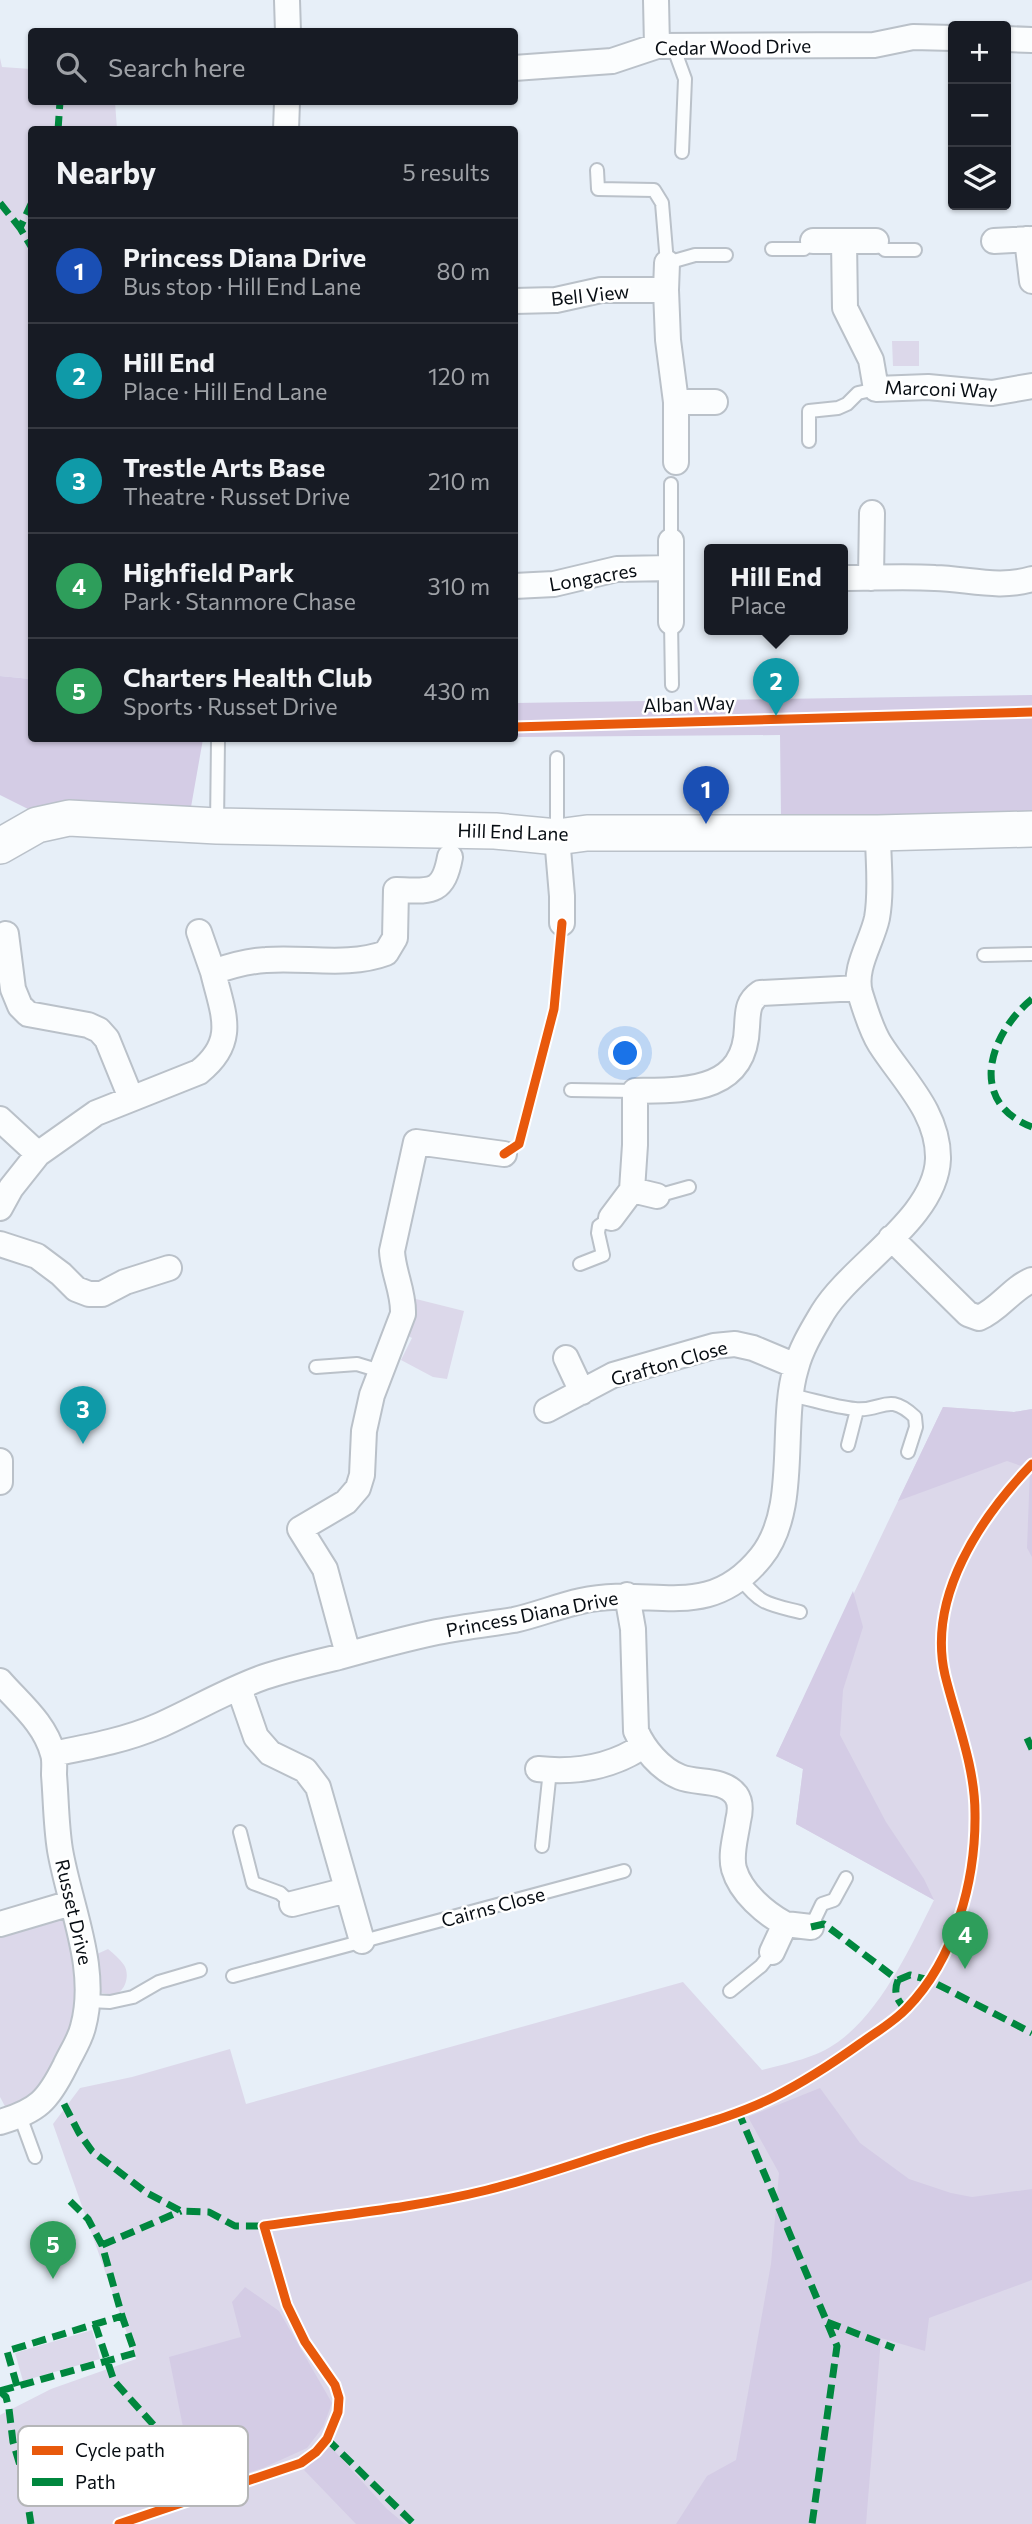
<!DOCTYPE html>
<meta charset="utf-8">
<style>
:root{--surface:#171b24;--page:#242831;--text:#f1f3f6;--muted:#9ea1a6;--line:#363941;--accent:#abafb4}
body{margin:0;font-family:Commissioner,sans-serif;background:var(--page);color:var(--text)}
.controls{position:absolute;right:21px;top:21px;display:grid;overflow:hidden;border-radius:7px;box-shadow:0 2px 5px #0004}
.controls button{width:63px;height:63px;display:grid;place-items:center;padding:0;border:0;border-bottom:2px solid var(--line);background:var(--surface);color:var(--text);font:35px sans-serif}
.you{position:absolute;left:626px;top:1054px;width:24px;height:24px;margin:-18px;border:5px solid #fff;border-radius:50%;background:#1a73e8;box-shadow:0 0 0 10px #1a73e833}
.badge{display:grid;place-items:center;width:46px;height:46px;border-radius:50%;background:var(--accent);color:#fff;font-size:23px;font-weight:700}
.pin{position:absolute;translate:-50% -58px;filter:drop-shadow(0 2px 4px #0008)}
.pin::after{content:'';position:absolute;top:37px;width:24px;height:21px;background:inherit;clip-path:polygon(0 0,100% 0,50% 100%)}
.popup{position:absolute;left:704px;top:544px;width:144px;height:91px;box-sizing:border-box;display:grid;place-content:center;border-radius:7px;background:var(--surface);filter:drop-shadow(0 2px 5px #0005);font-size:23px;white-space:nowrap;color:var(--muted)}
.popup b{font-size:26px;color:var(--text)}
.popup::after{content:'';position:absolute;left:50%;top:100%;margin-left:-14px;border:14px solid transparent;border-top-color:var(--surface)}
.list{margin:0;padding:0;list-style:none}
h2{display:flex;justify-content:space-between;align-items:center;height:91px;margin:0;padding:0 28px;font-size:30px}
h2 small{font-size:23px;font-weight:400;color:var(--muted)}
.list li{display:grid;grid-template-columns:46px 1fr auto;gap:21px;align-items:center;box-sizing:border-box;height:105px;padding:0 28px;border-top:2px solid var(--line)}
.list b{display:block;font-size:26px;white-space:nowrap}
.list p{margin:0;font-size:23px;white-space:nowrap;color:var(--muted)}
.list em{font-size:23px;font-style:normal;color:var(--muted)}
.icon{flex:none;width:38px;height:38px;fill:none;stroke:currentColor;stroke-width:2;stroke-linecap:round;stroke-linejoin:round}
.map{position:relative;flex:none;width:1032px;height:2524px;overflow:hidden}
.search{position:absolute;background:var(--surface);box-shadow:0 2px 5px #0004;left:28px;top:28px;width:490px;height:77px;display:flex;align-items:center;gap:18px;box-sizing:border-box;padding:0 24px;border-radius:7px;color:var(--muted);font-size:26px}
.panel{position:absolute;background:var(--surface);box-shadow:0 2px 5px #0004;left:28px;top:126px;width:490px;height:616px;border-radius:7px}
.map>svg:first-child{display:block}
</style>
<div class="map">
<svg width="1032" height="2524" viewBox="0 0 1032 2524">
<rect width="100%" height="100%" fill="#e7eff8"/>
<path fill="#dcd8ea" d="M0,58l2,9 29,2 1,33h83l2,27 -85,1 -1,549 -31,-3z
M892,341h27v25h-26z
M412,1298l52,13 -17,68 -14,-2 -32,-17 11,-22 -4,-2 6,-18z
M943,1407l71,5 18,-3v1115h-1032v-109l51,-26 85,-30 -83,-235 27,-36 52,-11 98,-28 16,55 437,-122 79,88c26,-7 54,-12 76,-28 44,-32 72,-94 96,-142l-138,-76 7,-55 -27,-13z
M55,1918l9,3 8,10 9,43 -4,43 -38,76 -32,17 -7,-13v-164z
M108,1949c6,5 12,10 16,16 6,9 2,26 -9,29 -5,1 -12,-1 -17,-2l-3,-37z
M92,2330l8,29 -77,22 -8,-28z"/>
<path fill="#d4cce5" d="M0,676l31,3 1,59 171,1 -12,68 -155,6 -36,-18z
M1032,695v120l-251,2 -1,-82 -265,2 -1,-34z
M943,1407l71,5 18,-3v148l-5,-9 3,-79 -23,-8 -109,40z
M853,1591l10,36 -20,63 -3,45 46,87 38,57 10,21 -138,-76 7,-55 -27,-13z
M820,2088l40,55 49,36 42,14 21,4 60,-8v91l-103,38 -4,33 -44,-13 -15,186h-190l31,-48 29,-16 35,-196 8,-91 -31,-56z
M245,2287l34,24 53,92 -9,24 -16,21 -44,20 -91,28 -8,-22 19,-47 -14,-70 72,-20 -9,-35z
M330,2446l57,63 18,15h-49l-52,-54z"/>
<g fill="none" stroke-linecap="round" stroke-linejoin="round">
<g stroke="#bac1c9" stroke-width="16">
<path id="lane" d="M673,46l12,33 -3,73
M597,170l1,19 56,1 8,13 5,60 28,-8h31
M876,241l9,9h30
M772,249h32l9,-8
M809,441v-30l29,-3 9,-4 11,-11 18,-4
M671,541v-57
M671,622l1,63
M557,758v76
M217,826l1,-86
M984,955l48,-1
M571,1090l64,1
M657,1196l32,-9
M580,1264l23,-9 -5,-22 1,-7 12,-8
M316,1367l41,-3 23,7
M790,1395c21,4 43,12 65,14 28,3 32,-18 60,8l1,10 -8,25
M848,1445l9,-35
M740,1578c21,27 28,26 60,34
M240,1832l13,51 27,10 12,11
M542,1846l8,-76
M811,1927l11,-23 12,-4 12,-22
M233,1976l391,-105
M730,1991l31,-25 11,-14
M89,2001l21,1 23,-5 26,-15 41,-12
M20,2116l15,41"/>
</g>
<g stroke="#bac1c9" stroke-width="28">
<path id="street" d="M287,0l1,32
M656,0l1,46
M1006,39l26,1
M514,68l98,-7 45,-15 217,-1 39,-8 40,1
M286,130l1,-28
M1027,239l5,42
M813,241h63
M844,241l1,67 26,52 5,29 52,-2 64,6 40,-7
M994,241l38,-2
M666,290l1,-27
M514,301l42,-1 45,-10h65l2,50 8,62h39
M676,402v60
M671,541v81
M842,578c31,0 62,-2 93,0 33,1 65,11 97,1
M871,578l1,-65
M514,586l40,-2 63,-15 54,-1
M557,837l5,59v27
M199,932l14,40
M6,934l7,55 7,17 8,8 60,11 11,5 8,9 24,59
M0,1119l38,35 -27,34 -11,20
M38,1154l58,-41 103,-41c39,-31 24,-58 14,-100 17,-6 34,-11 53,-12 40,-3 83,7 120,-7l9,-15 1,-48c34,1 47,5 54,-33
M632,1190l25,6
M611,1218l21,-28 3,-45v-54c50,-1 110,2 112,-64 1,-15 0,-25 13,-34l99,-5
M891,1238l77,76 11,4c21,-9 33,-30 53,-38
M0,1244l37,12 24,18 15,15 13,5h13l23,-12 44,-14
M566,1358l16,34
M547,1410l66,-35 101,-29 21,-2 18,4 43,18
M0,1461v21
M627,1595l6,34 3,102c8,18 24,38 44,46 17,7 43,1 56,18 5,7 4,18 2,26 -2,15 -8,33 -4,48 7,24 31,44 51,55l-13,28
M348,1654l-23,-85 -25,-40 46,-27 12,-14 4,-13 2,-44 8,-36 31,-81c1,-22 -10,-41 -11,-63l24,-109 88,12
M0,1681c19,22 45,42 53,73 2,6 1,14 1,21 2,24 2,50 6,75 10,58 39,118 23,177 -3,13 -12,26 -18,39 -17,34 -27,45 -65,56
M239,1688l17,49 14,16 35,17 13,17 44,154
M53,1754c35,-7 73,-14 105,-28 36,-16 69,-36 106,-49 24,-8 50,-14 75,-20 32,-9 65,-18 98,-25 26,-5 51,-8 77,-12 23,-5 44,-14 67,-19 71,-16 126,23 180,-44 39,-48 18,-133 35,-189 5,-20 17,-39 27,-56 29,-47 113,-94 115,-153 1,-46 -35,-79 -58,-115 -9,-14 -15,-35 -20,-51 -7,-25 12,-51 17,-75 5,-28 1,-57 1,-85
M538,1769c38,4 74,-2 105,-23
M292,1904l55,-14
M0,1924l71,-21
M785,1924l26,3"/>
</g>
<g stroke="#bac1c9" stroke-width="38">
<path id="secondary" d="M0,846l37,-21 32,-7 148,8 278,5 62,6 30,-4h291l154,-4"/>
</g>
<use href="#lane" stroke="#fbfdfe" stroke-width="12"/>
<use href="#street" stroke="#fbfdfe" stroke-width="24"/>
<use href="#secondary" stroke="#fbfdfe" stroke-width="35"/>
<path stroke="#00873e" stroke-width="7" stroke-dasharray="14 7" stroke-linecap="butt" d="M58,130l2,-28
M32,202l-12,26 12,20
M0,203l20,25
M1032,999c-43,35 -65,103 0,128
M1027,1738l5,11
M811,1927l13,-3 74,56c-5,13 -1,20 8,30
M898,1980l12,-5 19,5 103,53
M64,2104l15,29 13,18 55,42 34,18 28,1 26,14h29
M738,2111l99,235 -25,178
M102,2245l79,-34
M827,2322l67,26
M95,2324l19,57 100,111
M17,2386l-10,-35 115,-35
M0,2391l135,-38 -13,-37 -20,-71 -14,-26 -22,-22
M0,2391l6,6 3,12 4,33 11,37 7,45
M327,2439l87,85"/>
<g stroke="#fff" stroke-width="13">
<path id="cycleway" d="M514,727l518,-15
M504,1154l15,-10 35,-135 8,-86
M119,2524l182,-61 15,-11 11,-13 11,-27 1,-14 -4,-13 -30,-43 -18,-37 -23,-79c74,-11 150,-18 223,-36 49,-12 98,-30 147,-45 46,-15 96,-26 140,-48 30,-15 59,-34 87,-54 15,-11 33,-21 46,-35 48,-49 69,-128 68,-195 0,-47 -19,-93 -30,-138 -18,-78 35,-157 87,-211"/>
</g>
<use href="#cycleway" stroke="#e8590c" stroke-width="9"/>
</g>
<g text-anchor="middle" stroke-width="5" stroke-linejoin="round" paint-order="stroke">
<g font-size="19" fill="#070d13" stroke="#fff">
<text transform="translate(733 47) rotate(-1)" y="7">Cedar Wood Drive</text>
<text transform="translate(590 295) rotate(-6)" y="7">Bell View</text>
<text transform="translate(941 389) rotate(2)" y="7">Marconi Way</text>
<text transform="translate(593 577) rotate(-10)" y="7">Longacres</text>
<text transform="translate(689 704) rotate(-2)" y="7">Alban Way</text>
<text transform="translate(513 832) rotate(2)" y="7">Hill End Lane</text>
<text transform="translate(669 1363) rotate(-16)" y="7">Grafton Close</text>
<text transform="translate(532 1614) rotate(-11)" y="7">Princess Diana Drive</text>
<text transform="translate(493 1907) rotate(-15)" y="7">Cairns Close</text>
<text transform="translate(74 1912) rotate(77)" y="7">Russet Drive</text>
</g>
</g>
<rect x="18" y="2426" width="230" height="80" rx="10" fill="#fff" stroke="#b5b6b8" stroke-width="2"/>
<rect x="32" y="2446" width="31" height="9" fill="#e8590c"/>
<rect x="32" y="2478" width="31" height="8" fill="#00873e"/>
<g font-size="19" fill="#070d13">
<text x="75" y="2457">Cycle path</text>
<text x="75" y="2489">Path</text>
</g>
</svg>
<div class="controls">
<button>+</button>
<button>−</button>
<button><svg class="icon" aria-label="layers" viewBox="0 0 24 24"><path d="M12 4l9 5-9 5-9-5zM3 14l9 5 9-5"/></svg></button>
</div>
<div class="you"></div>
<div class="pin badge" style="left:706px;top:824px;background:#1a4fb4">1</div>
<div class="pin badge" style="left:776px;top:716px;background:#0f9aa8">2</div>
<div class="popup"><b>Hill End</b>Place</div>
<div class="pin badge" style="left:83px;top:1444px;background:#0f9aa8">3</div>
<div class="pin badge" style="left:965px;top:1969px;background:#2e9e5b">4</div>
<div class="pin badge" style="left:53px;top:2279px;background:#2e9e5b">5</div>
<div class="search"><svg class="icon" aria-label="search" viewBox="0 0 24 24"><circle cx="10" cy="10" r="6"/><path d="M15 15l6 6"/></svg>Search here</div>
<section class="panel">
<h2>Nearby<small>5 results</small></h2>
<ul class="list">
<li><span class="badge" style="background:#1a4fb4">1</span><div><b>Princess Diana Drive</b><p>Bus stop · Hill End Lane</p></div><em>80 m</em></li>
<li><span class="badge" style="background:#0f9aa8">2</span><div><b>Hill End</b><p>Place · Hill End Lane</p></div><em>120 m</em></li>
<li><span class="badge" style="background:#0f9aa8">3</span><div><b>Trestle Arts Base</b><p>Theatre · Russet Drive</p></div><em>210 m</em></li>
<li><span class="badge" style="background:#2e9e5b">4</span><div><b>Highfield Park</b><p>Park · Stanmore Chase</p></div><em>310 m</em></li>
<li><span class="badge" style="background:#2e9e5b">5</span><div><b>Charters Health Club</b><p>Sports · Russet Drive</p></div><em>430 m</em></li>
</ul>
</section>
</div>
